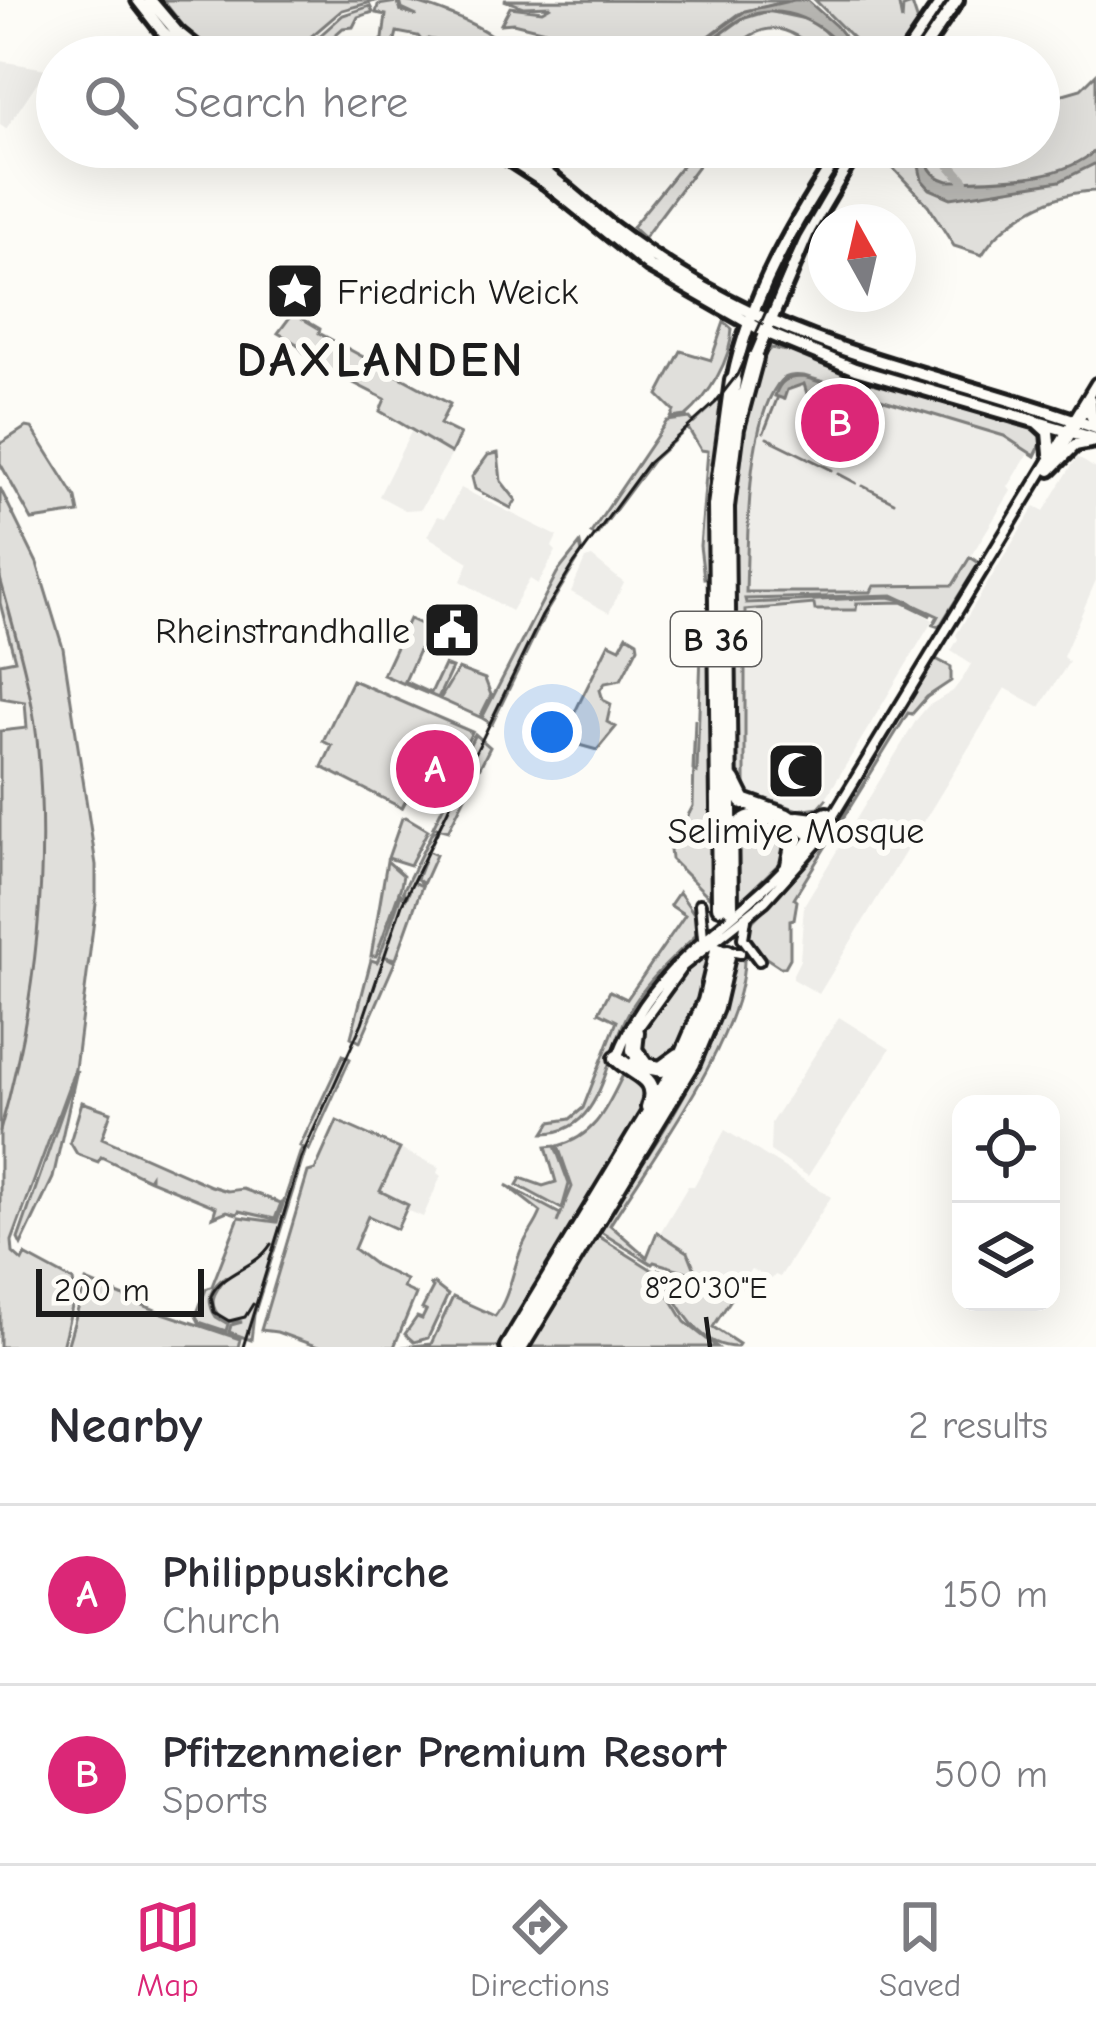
<!DOCTYPE html>
<meta charset="utf-8">
<style>
:root{--surface:#fff;--page:#f7f7f7;--text:#2b2b33;--muted:#7c7c81;--line:#e1e1e2;--accent:#db2777}
body{margin:0;font-family:"Comic Neue",sans-serif;background:var(--page);color:var(--text)}
.controls{position:absolute;right:36px;bottom:36px;display:grid;overflow:hidden;border-radius:24px;box-shadow:0 12px 48px #0002}
.controls button{width:108px;height:108px;display:grid;place-items:center;padding:0;border:0;border-bottom:3px solid var(--line);background:var(--surface);color:var(--text);font:60px sans-serif}
.compass{position:absolute;left:808px;top:204px;width:108px;height:108px;border-radius:50%;background:var(--surface);box-shadow:0 12px 48px #0002;rotate:352deg}
.scale{position:absolute;left:36px;bottom:30px;width:168px;box-sizing:border-box;padding-left:12px;border:6px solid #1c1c1c;border-top:0;font-size:33px;line-height:42px;white-space:nowrap;color:#1c1c1c;-webkit-text-stroke:9px #fdfcf7;paint-order:stroke}
.you{position:absolute;left:552px;top:732px;width:42px;height:42px;margin:-30px;border:9px solid #fff;border-radius:50%;background:#1a73e8;box-shadow:0 0 0 18px #1a73e833}
.badge{display:grid;place-items:center;width:78px;height:78px;border-radius:50%;background:var(--accent);color:#fff;font-size:39px;font-weight:700}
.pin{position:absolute;translate:-50% -50%;border:6px solid #fff;box-shadow:0 3px 12px #0006}
.list{margin:0;padding:0;list-style:none}
h2{display:flex;justify-content:space-between;align-items:center;height:156px;margin:0;padding:0 48px;font-size:51px}
h2 small{font-size:39px;font-weight:400;color:var(--muted)}
.list li{display:grid;grid-template-columns:78px 1fr auto;gap:36px;align-items:center;box-sizing:border-box;height:180px;padding:0 48px;border-top:3px solid var(--line)}
.list b{display:block;font-size:45px;white-space:nowrap}
.list p{margin:0;font-size:39px;white-space:nowrap;color:var(--muted)}
.list em{font-size:39px;font-style:normal;color:var(--muted)}
.icon{flex:none;width:66px;height:66px;fill:none;stroke:currentColor;stroke-width:2;stroke-linecap:round;stroke-linejoin:round}
.map{position:relative;flex:none;width:1096px;height:1347px;overflow:hidden}
.search{position:absolute;background:var(--surface);box-shadow:0 12px 48px #0002;left:36px;right:36px;top:36px;height:132px;display:flex;align-items:center;gap:30px;box-sizing:border-box;padding:0 42px;border-radius:66px;color:var(--muted);font-size:45px}
.sheet{height:516px;background:var(--surface)}
nav{display:flex;justify-content:space-around;align-items:center;box-sizing:border-box;height:168px;border-top:3px solid var(--line);background:var(--surface);font-size:33px;color:var(--muted)}
nav a{display:grid;justify-items:center;gap:6px}
nav .on{color:var(--accent)}
.map>svg:first-child{display:block}
</style>
<div class="map">
<svg width="1096" height="1347" viewBox="0 0 1096 1347">
<rect width="100%" height="100%" fill="#fdfcf7"/>
<filter id="ink" filterUnits="userSpaceOnUse"><feTurbulence type="fractalNoise" baseFrequency=".00833" numOctaves="2"/><feDisplacementMap in="SourceGraphic" scale="24" xChannelSelector="R" yChannelSelector="G"/><feConvolveMatrix kernelMatrix="1 2 1 2 8 2 1 2 1" color-interpolation-filters="sRGB"/></filter>
<g filter="url(#ink)">
<path fill="#eeede9" d="M0,61l46,8 -40,60 -6,-4z
M789,376h15l200,60 25,17 -21,34 3,4 -58,94 -79,1 -3,5 -125,1 5,-102 8,-57 20,-52z
M411,432l41,22 -31,55 -16,1 -26,-14z
M1077,457l19,12v111l-33,77 6,5 -29,45 -35,-19 -186,306 -26,-15v-5l7,-14 4,-55 113,-186 11,-13 25,-15 10,-13 8,-14 -20,-13 7,-12 -2,-4 79,-129 9,5z
M461,488l96,48 -5,11 4,4 -18,33 -8,-5 -19,32 -50,-30 8,-19 -42,-26 11,-20 7,2z
M592,557l32,26 -15,30 -38,-21 14,-33z
M902,602l31,18 -113,188 -8,7 -63,-21 -6,-5 2,-179 69,-6 1,6h40l1,-7z
M839,1017l51,32 -82,127 -38,-25 1,-28z
M725,1130l106,67 -51,80 -5,-2 -3,4 -21,-10 -6,9 -48,-4 -9,-23 -28,-18 28,-47h6z
M400,1149l39,18 -2,6 4,3 -18,41 -16,-7 -10,19 -15,-7 9,-23 -11,-8z"/>
<path fill="#e0dfdb" stroke="#7e7e7c" stroke-width="3" d="M163,0h216l-37,10 -55,47c-67,0 -82,1 -124,-57z
M504,0l284,1 -49,13 -58,43h-73l-63,-26 -32,-8 -12,1 9,-17 32,4 9,-5 -28,1z
M815,0h83l4,21 1,-14 9,-3 7,21 -22,32h-25z
M400,1c25,1 78,23 96,38l-2,6 30,12 5,-20 62,20h-102l-16,-5 1,-15 -4,15 -26,-5 -1,-5 -15,-3 -3,6 -7,-9 -21,-4 -4,16 2,9h-99l47,-42 27,-9 3,6 -15,5 -5,10 -10,1 -19,17 12,9 23,-4 1,-8 16,2 7,-5 3,-24 -10,-2 2,-8 19,-3 4,9 16,5 -15,-7z
M768,11l47,10 33,36h-23c-43,-36 -59,-39 -102,0h-34l53,-38z
M1096,74v117c-41,0 -92,28 -114,64l-28,-9 -26,-41 -55,-58h166v-46l42,-12z
M697,147h15l-68,91 -12,-11z
M293,313l27,16 -1,4 131,71 -10,20 20,10 -9,19 -71,-42 5,-12 -73,-37 -15,-18 -19,-11z
M724,322l8,7c-1,31 -23,67 -46,87l-15,2 3,-7 -16,-16 23,-44 30,9z
M771,348l15,3 -11,-3h9l69,26 183,54 8,10 -9,18 -31,-20 -200,-60c-10,-1 -20,-1 -26,8 -32,44 -30,154 -32,208h125l3,-6 79,-1 17,-28 9,6 -40,64 -6,-2 5,-9 -45,-21 -148,4 1,4 143,-6 21,5 21,14 -29,-14 -45,1 -1,7h-41l-1,-6 -69,6v178l4,5 49,17 21,-3 8,-9 -17,21 -62,-17 -13,-18c-3,-128 -19,-262 15,-386 5,-18 7,-39 21,-50z
M724,395l-10,86 -2,96 -8,1 -4,-32 8,-95 -7,-1 -13,-22 -36,33 -56,75 -5,-3 76,-112 23,-3 4,5z
M26,427l6,1 44,70 3,15 -47,7 -32,-57v-19z
M498,453l3,28 15,19 -5,8 -36,-19 -3,-12 16,-22z
M0,488l37,75 26,85 33,217v39l-21,165 -63,172 1,12 9,8 3,-6 48,26 2,14 -13,52h-62v-616l27,-3 -2,-26 -24,-4 -1,-35 15,-3 -15,-57z
M580,544l2,9 -37,61 -53,110 -10,-6 75,-145z
M708,612l5,267 -4,18 -38,-38 -1,-9 23,-44 2,-87 -2,51 4,2 5,-150z
M409,619l20,9 -24,53 26,12 13,-28 8,3 -14,30 -55,-23z
M627,635l10,6 1,6 -17,33 -16,3 -5,7 3,10 8,4 -4,18 9,5 -19,23 -36,-10 48,-97 11,5z
M936,659l15,8v14l-24,16 -15,17 -4,-1 -114,185 3,3 -3,18 -4,1v38l-5,9h-5l-20,-13 -13,-18 3,-12 61,-64 40,-55 -19,18 17,-20 11,-25 69,-116z
M458,669l27,10 6,16 -11,22 -40,-18z
M352,680l120,52 -16,33 -21,-10 -6,2 -27,51 -80,-41 10,-21 -9,-5z
M475,734l15,13 -42,84 -15,-4 19,-39 -1,-7z
M406,817l22,13 -18,35 -22,-7 14,-40z
M764,820l20,7 6,26 -54,52v-65l8,-16z
M433,830l4,3 -9,18 8,4 -13,29 -6,-5 8,-21 -12,24 9,4 -26,73 -10,-2 9,5 -35,80 -9,-5 20,-77 6,2 2,-4 20,-58 2,-6 5,5 4,-9 -4,6 -3,-5z
M387,861l16,14 -2,11 -25,70h-5z
M679,892l18,26 -1,17c-24,24 -50,46 -67,77 -24,42 -24,120 -85,121l7,-11 19,-3 13,-11 34,-87 -18,-9 11,-21 17,8 58,-84 -15,-10z
M709,953c-2,35 -18,95 -50,114l-22,-13c1,-42 41,-77 72,-101z
M734,955l10,6c-2,77 -92,196 -134,264l37,32 10,-25 31,20 9,23 -43,-13 -2,2 -53,-33c54,-87 122,-172 135,-276z
M343,1055l7,4 -41,91 -9,-4z
M628,1069c16,9 26,17 19,36l-143,242h-4l55,-92 -58,92h-95l29,-3 22,-47 42,19c17,-22 18,-54 31,-77 5,-9 11,-16 15,-27l-35,-27 54,29 -3,9 15,-36 -14,-41c38,-10 49,-39 65,-71l17,6 6,10 -1,12 -69,119 71,-122c2,-20 -10,-23 -26,-29z
M77,1070l-24,108 -32,67 -3,-6z
M82,1102l29,10 -9,26 109,48 16,5 16,-2 38,14 -6,16 -36,-8 -2,3 -10,-3 -14,6 3,-10 -66,-27v-4l-2,3 -47,-22 -3,5 -21,-8 -7,-12z
M337,1121l63,28 -20,42 28,14 -11,24 -29,-13 -14,33 21,16 31,15 -3,8 13,6 -22,53h-76l-41,-15 -16,-2 47,-158 7,-2z
M555,1146l14,38 -7,25 -45,-24 4,-7 22,8 13,-4 -10,-35z
M301,1150l4,2 -51,163 -3,25 -22,-8 2,-7 11,-3 -19,-2c-19,-17 -7,-30 4,-44 -17,10 -22,24 -11,41l12,7 -2,7 -27,-9 -3,-6 10,-27 6,-3 27,-69 38,5z
M595,1234l59,37 31,51 32,25h-191z
M659,1270l84,11 -30,46 26,17 -2,3c-42,0 -60,-46 -78,-77z
M86,1281l74,31 80,27 -2,8h-171z
M434,1284l14,11 -20,43 -14,4 -9,-8 12,-17 5,2 4,-8 -4,-2 11,-21 -3,-3z"/>
<path fill="#b7b6b2" stroke="#797876" stroke-width="3" d="M794,0h13l29,26 25,31h-13c-22,-33 -64,-57 -105,-39 -19,11 -36,27 -54,39h-8l64,-46z
M915,147h10c1,18 5,29 23,34 47,-2 111,2 148,-31v13l-36,18 -109,17 -21,-9 -8,-9z
M804,377l74,23h1l-8,10 -12,-9 -8,10 -6,-11h-6l-3,6 -25,-13 -3,4 -4,-13 -17,6 -3,9 -9,-3c5,-16 12,-19 29,-19z"/>
<g fill="none" stroke-linecap="round" stroke-linejoin="round">
<path stroke="#797876" stroke-width="3" d="M318,358l3,-4
M764,432l13,-33
M767,438l65,32
M839,474l17,9
M863,486l31,16
M0,578c14,52 31,107 37,161 13,134 -1,264 -37,392"/>
<path stroke="#b7b6b2" stroke-width="10" d="M945,147l5,18 14,16"/>
<g stroke="#1c1c1c" stroke-width="16">
<path id="minor" d="M1057,457l32,-54
M700,904l3,34
M746,919l-3,19 16,22
M714,947l26,6
M636,1031l47,-65 82,-65 51,-57 280,-461
M617,1058c40,-108 131,-136 195,-222"/>
</g>
<g stroke="#1c1c1c" stroke-width="20">
<path id="major" d="M138,0l25,32 27,25
M150,0l27,32 31,25
M904,57l39,-57
M918,57l39,-57
M490,147l56,36 103,83 116,66 90,37 241,70
M508,147c38,22 68,51 101,78 37,28 75,53 116,74 117,62 248,84 371,129
M755,358l54,-128 49,-83
M733,381c16,-83 64,-164 111,-234
M1090,400l1,15 5,7
M1037,422l11,10 2,22
M1050,470l25,-25 20,-4"/>
</g>
<g stroke="#1c1c1c" stroke-width="22">
<path id="highway" d="M733,781l10,20 42,15 34,22
M798,819l16,2 13,-6
M784,823l10,18 -5,24
M732,840c8,-19 16,-26 37,-22
M720,906l-4,-400 17,-125
M730,907l-4,-400 10,-79 19,-70
M636,1032l-2,18 10,14
M617,1058c16,17 43,18 32,49
M635,1064l26,5 18,-13
M508,1347l171,-283 27,-63 12,-51
M520,1347l172,-284 23,-55 13,-56"/>
</g>
<use href="#minor" stroke="#fdfcf7" stroke-width="8"/>
<use href="#major" stroke="#fdfcf7" stroke-width="10"/>
<use href="#highway" stroke="#fdfcf7" stroke-width="14"/>
<path stroke="#1c1c1c" stroke-width="3" d="M910,57l38,-57
M253,1304l-8,13 -16,4 -15,-9 -3,-16c11,-25 45,-27 60,-52
M243,1347l58,-189 61,-135 40,-119 140,-288 32,-52 74,-101 67,-60 22,-28 63,-138 52,-90"/>
</g>
</g>
<path fill="none" stroke="#1c1c1c" stroke-width="4.5" d="M706,1317l4,30"/>
<defs>
<g id="sight-square" transform="scale(3)"><rect x="-9" y="-9" width="18" height="18" rx="4" fill="#1c1c1c" stroke="#fdfcf7"/><path d="M0-6L1.8-2.2L6-1.7L2.9 1.2L3.7 5.4L0 3.3L-3.7 5.4L-2.9 1.2L-6-1.7L-1.8-2.2Z" fill="#fff"/></g>
<g id="civic-square" transform="scale(3)"><rect x="-9" y="-9" width="18" height="18" rx="4" fill="#1c1c1c" stroke="#fdfcf7"/><path d="M-.6-6.5H3V-4.5H.6V-3L4-1V1h2V6H-6V1h2V-1L-.6-3ZM-1.2 2.5V6h2.4V2.5Z" fill="#fff"/></g>
<g id="mosque-square" transform="scale(3)"><rect x="-9" y="-9" width="18" height="18" rx="4" fill="#1c1c1c" stroke="#fdfcf7"/><path d="M3.5-4.9A6 6 0 1 0 3.5 4.9A5 5 0 1 1 3.5-4.9Z" fill="#fff"/></g>
</defs>
<g fill-rule="evenodd">
<use href="#sight-square" x="295" y="291"/>
<use href="#civic-square" x="452" y="630"/>
<use href="#mosque-square" x="796" y="771"/>
</g>
<g text-anchor="middle" stroke-width="12" stroke-linejoin="round" paint-order="stroke">
<rect fill="#fdfcf7" stroke="#605f5e" stroke-width="3" x="671" y="612" width="90" height="54" rx="9"/>
<g font-size="33" font-weight="bold" fill="#1c1c1c">
<text x="716" y="651">B 36</text>
</g>
<g font-size="36" fill="#1c1c1c" stroke="#fdfcf7" text-anchor="start">
<text x="337" y="304">Friedrich Weick</text>
<text x="410" y="643" text-anchor="end">Rheinstrandhalle</text>
<text x="796" y="843" text-anchor="middle">Selimiye Mosque</text>
</g>
<g font-size="48" font-weight="bold" letter-spacing="3" fill="#1c1c1c" stroke="#fdfcf7">
<text x="381" y="376">DAXLANDEN</text>
</g>
</g>
<g font-size="30" text-anchor="middle" fill="#1c1c1c" stroke="#fdfcf7" stroke-width="12" stroke-linejoin="round" paint-order="stroke">
<text x="706" y="1298">8°20'30"E</text>
</g>
</svg>
<div class="controls">
<button><svg class="icon" aria-label="locate" viewBox="0 0 24 24"><circle cx="12" cy="12" r="6"/><path d="M12 2v4M12 18v4M2 12h4M18 12h4"/></svg></button>
<button><svg class="icon" aria-label="layers" viewBox="0 0 24 24"><path d="M12 4l9 5-9 5-9-5zM3 14l9 5 9-5"/></svg></button>
</div>
<svg class="compass" viewBox="-18 -18 36 36"><path d="M0-13l5 13h-10z" fill="#e53935"/><path d="M0 13l5-13h-10z" fill="#7c7c81"/></svg>
<div class="scale">200 m</div>
<div class="you"></div>
<div class="pin badge" style="left:435px;top:769px">A</div>
<div class="pin badge" style="left:840px;top:423px">B</div>
<div class="search"><svg class="icon" aria-label="search" viewBox="0 0 24 24"><circle cx="10" cy="10" r="6"/><path d="M15 15l6 6"/></svg>Search here</div>
</div>
<section class="sheet">
<h2>Nearby<small>2 results</small></h2>
<ul class="list">
<li><span class="badge">A</span><div><b>Philippuskirche</b><p>Church</p></div><em>150 m</em></li>
<li><span class="badge">B</span><div><b>Pfitzenmeier Premium Resort</b><p>Sports</p></div><em>500 m</em></li>
</ul>
</section>
<nav>
<a class="on"><svg class="icon" aria-label="map" viewBox="0 0 24 24"><path d="M3 6l6-2 6 2 6-2v14l-6 2-6-2-6 2zM9 4v14M15 6v14"/></svg>Map</a>
<a><svg class="icon" aria-label="directions" viewBox="0 0 24 24"><path d="M12 3l9 9-9 9-9-9zM9 14v-3h6M13 9l2 2-2 2"/></svg>Directions</a>
<a><svg class="icon" aria-label="saved" viewBox="0 0 24 24"><path d="M7 4h10v16l-5-4-5 4z"/></svg>Saved</a>
</nav>
